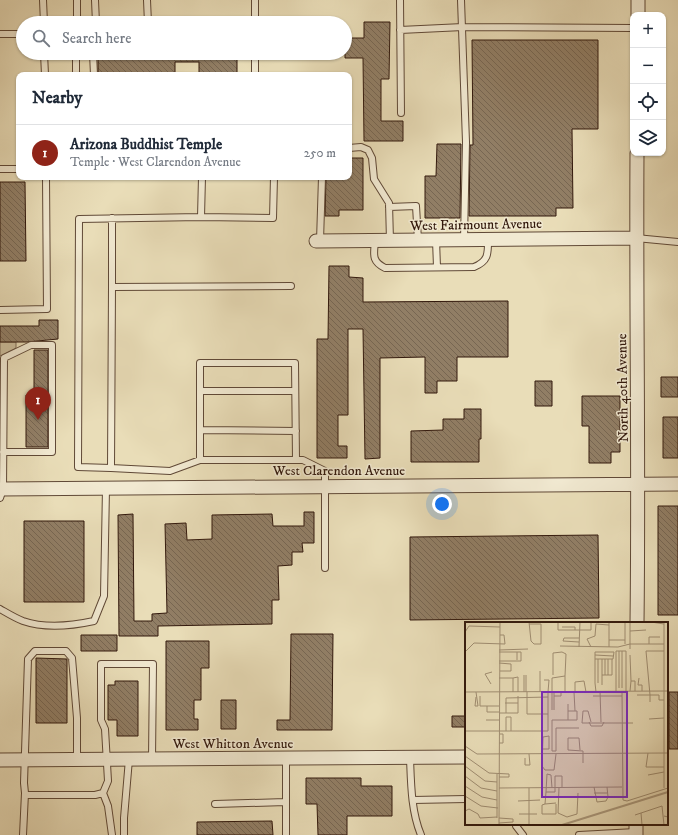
<!DOCTYPE html>
<meta charset="utf-8">
<style>
:root{--surface:#fff;--page:#f2f2f3;--text:#1f2937;--muted:#747a83;--line:#e0e1e3;--accent:#8f2418}
body{margin:0;font-family:"IM FELL DW Pica",serif;background:var(--page);color:var(--text)}
.controls{position:absolute;right:12px;top:12px;display:grid;overflow:hidden;border-radius:8px;box-shadow:0 1px 3px #0004}
.controls button{width:36px;height:36px;display:grid;place-items:center;padding:0;border:0;border-bottom:1px solid var(--line);background:var(--surface);color:var(--text);font:20px sans-serif}
.you{position:absolute;left:442px;top:504px;width:14px;height:14px;margin:-10px;border:3px solid #fff;border-radius:50%;background:#1a73e8;box-shadow:0 0 0 6px #1a73e833}
.badge{display:grid;place-items:center;width:26px;height:26px;border-radius:50%;background:var(--accent);color:#fff;font-size:13px;font-weight:700}
.pin{position:absolute;translate:-50% -33px;filter:drop-shadow(0 1px 2px #0008)}
.pin::after{content:'';position:absolute;top:21px;width:14px;height:12px;background:inherit;clip-path:polygon(0 0,100% 0,50% 100%)}
.list{margin:0;padding:0;list-style:none}
h2{display:flex;justify-content:space-between;align-items:center;height:52px;margin:0;padding:0 16px;font-size:17px}
h2 small{font-size:13px;font-weight:400;color:var(--muted)}
.list li{display:grid;grid-template-columns:26px 1fr auto;gap:12px;align-items:center;box-sizing:border-box;height:56px;padding:0 16px;border-top:1px solid var(--line)}
.list b{display:block;font-size:15px;white-space:nowrap}
.list p{margin:0;font-size:13px;white-space:nowrap;color:var(--muted)}
.list em{font-size:13px;font-style:normal;color:var(--muted)}
.icon{flex:none;width:22px;height:22px;fill:none;stroke:currentColor;stroke-width:2;stroke-linecap:round;stroke-linejoin:round}
.map{position:relative;flex:none;width:678px;height:835px;overflow:hidden}
.search{position:absolute;background:var(--surface);box-shadow:0 1px 3px #0004;left:16px;top:16px;width:336px;height:44px;display:flex;align-items:center;gap:10px;box-sizing:border-box;padding:0 14px;border-radius:22px;color:var(--muted);font-size:15px}
.panel{position:absolute;background:var(--surface);box-shadow:0 1px 3px #0004;left:16px;top:72px;width:336px;height:108px;border-radius:8px}
.map>svg:first-child{display:block}
</style>
<div class="map">
<svg width="678" height="835" viewBox="0 0 678 835">
<defs>
<pattern id="building-back-hatch" width="6" height="6" patternUnits="userSpaceOnUse"><rect width="6" height="6" fill="#917e65"/><path d="M-1 5l2 2M0 0l6 6M5-1l2 2" fill="none" stroke="#776652"/></pattern>
</defs>
<rect width="100%" height="100%" fill="#e9ddb8"/>
<filter id="stains"><feTurbulence type="fractalNoise" baseFrequency=".005" numOctaves="4"/><feColorMatrix values="0 0 0 0 .2 0 0 0 0 .09 0 0 0 0 .02 0 0 0 .5 -.17"/></filter>
<radialGradient id="worn" r=".72"><stop offset=".6" stop-color="#630" stop-opacity="0"/><stop offset="1" stop-color="#630" stop-opacity=".3"/></radialGradient>
<path fill="#cabc9b" stroke="#7e6a54" d="M0,342h16v6l-16,8z"/>
<path fill="url(#building-back-hatch)" stroke="#32180c" d="M364,22h26l-1,57h-8v42h22v20h-39l-1,-83h-18v-20h19z
M472,40h126v89h-26l1,79h-17v8h-87l1,-71h3z
M98,53h139v22h-31v-2h-7v-11h-24v13h-77z
M437,144h24l-1,74h-35v-42h11z
M349,158h14v52h-24v6h-14l1,-39h23z
M0,182h25l1,79h-26z
M329,266h20v11l14,1v24l145,-1v56h-51v24h-20v12h-12v-36l-45,1v100l-15,1 -2,-130h-15v86h-10v31h9v12h-30v-119h11z
M39,320h19v19l-31,3h-27v-16h39z
M34,350h14v97h-22v-52h8z
M661,377h17v20h-17z
M535,381h17v25h-17z
M582,396h38v56h-9v11h-22v-37h-7z
M464,409h17v30h-2v23h-68v-31l32,-1v-11h21z
M663,417h15v41h-15z
M658,506h20v109h-20z
M304,512h10v31h-12l1,9h-11v13l-14,1 1,34h-7v24l-114,2v10h-39l-1,-121 15,-1 1,107h18v-7l15,-1 -2,-89 21,-1 1,17 25,-1v-24l60,-1 1,12h31z
M24,521h60v81h-60z
M598,535l1,83 -189,2v-83z
M291,634h42l-1,96h-55v-10h13z
M81,635h36v16h-36z
M166,641h43v27h-8v32h-7v19h4v11h-32z
M36,658l31,1v64h-31z
M115,681h23v55h-21v-16h-9v-35h7z
M669,692h9v57h-9z
M221,700h15v29h-15z
M452,716h14v11h-14z
M306,778h55v8h31v30h-45v19h-29l-1,-31h-11z
M272,821l1,14h-76v-13z"/>
<g fill="none" stroke-linecap="round" stroke-linejoin="round">
<g stroke="#604937" stroke-width="8">
<path id="lane" d="M43,0l1,23
M95,0l1,23
M147,0l1,23
M255,0v23
M400,0l1,113
M461,0l5,142 -2,98
M77,23v-23
M400,30l63,-3 170,1
M0,34h23
M44,53l1,22
M93,53l1,22
M255,53v22
M76,75v-22
M349,148l12,-1 7,3 4,8 2,21 15,24 1,38
M0,169h19
M202,177l-1,40 72,1 1,-41
M389,207l27,-1 2,34
M201,217l-122,2 -1,248 33,1 1,-181 179,-1
M112,218v69
M636,238l42,4
M436,240l1,27
M320,241l2,-64
M375,241c-1,13 -4,20 10,27l89,-1c15,-6 14,-14 14,-28
M0,310l47,-1 -1,-132
M200,391h95
M200,430l96,1
M296,460l-1,-97h-95v97h103l22,11v97
M111,468l59,3 30,-11
M0,498l3,-9 1,-131 27,-13h21v107h-49
M0,609c7,4 15,9 23,12 23,8 48,5 71,0l10,-25 2,-108
M410,758c1,25 1,53 11,77
M77,760v-42l-5,-60 -6,-7h-31l-7,8 -4,124 1,10 2,2h68l8,-2 5,-12 -3,-52 -4,-9v-56h52l-1,95
M103,793l5,13 4,29
M413,800l53,-1
M215,804l71,-2v-44
M516,824v2l7,9
M23,835l2,-42
M124,835v-17l5,-59
M286,835v-33
M579,835l57,-3"/>
</g>
<g stroke="#604937" stroke-width="15">
<path id="street" d="M638,0v15
M637,153c-1,157 2,313 0,470
M316,241l320,-3
M0,489l678,-5
M0,760l466,-3
M636,824v11"/>
</g>
<use href="#lane" stroke="#f1e9d1" stroke-width="6"/>
<use href="#street" stroke="#f1e9d1" stroke-width="13"/>
</g>
<g text-anchor="middle" stroke-width="3" stroke-linejoin="round" paint-order="stroke">
<g font-size="14" fill="#32180c" stroke="#f1e9d1">
<text transform="translate(476 224) rotate(-1)" y="5">West Fairmount Avenue</text>
<text transform="translate(622 388) rotate(-91)" y="5">North 40th Avenue</text>
<text x="339" y="475">West Clarendon Avenue</text>
<text x="233" y="748">West Whitton Avenue</text>
</g>
</g>
<g transform="translate(465 622)">
<rect width="203" height="203" fill="#e9ddb8"/>
<path fill="none" stroke="#ab9a7e" stroke-width="2" d="M97,203l106,-33"/>
<path fill="none" stroke="#a08e73" stroke-width="1" d="M64,0l2,19 3,3h7v-20h-12M93,0v8h33v-8M144,0v25M160,0v22M165,0v27M186,0l13,2M131,2l13,1M97,5h13v3M165,9l16,-1M0,10l4,-6 31,1M144,18h16M114,20l-16,-1 1,-3h15M165,22h34M184,22v-7h11M95,24l58,1 12,-3M114,25l1,-25M126,25l-4,-8 8,-3 1,-12M34,28l29,-1M0,30l9,-9 31,1 -1,-9h-4M34,30h18M130,33l18,1M165,33l1,26M130,37h18l1,-7h-19v31l1,9M34,39h22v-9h-4v8M34,41l12,1v7h-11M75,49v21M59,53v17M61,53v17M88,53v-22l9,-1 4,2 -1,22M137,53h10v-16M140,53v-16M143,53v-16M34,56h14v14M48,56l5,-1v15M174,56l-1,7h4v6M79,58h5l-1,12M133,61v-24M26,62l-6,-10 7,-2M137,63v-26M154,66v-37M157,66v-37M135,69l1,31M151,69v-40h10v40M157,69l1,109 4,1 41,-13M165,69l1,-10h4v10M0,70l203,-1M11,70l2,14h-3l1,-9M62,70v22h21v-22M89,70v4h7v-4M109,70l1,19M110,70v-10l9,-1 2,11M172,73h13v7M15,74v10h19M128,74h29M199,78h-5v-5h-9l-4,-44h18M40,81h13v-7M22,84v6h12M87,88v-32l13,-2v16M89,88v-14M103,89h9v9h-9v-16M34,91h19v-10M41,91v-15l42,-1M184,97l15,-1M21,98h13M103,98h-16v31h4v-23h23M124,100l2,4h11l2,-4M117,101h51M117,101l1,-12h5l3,11M0,109h83v-17M41,109v-14h5v14M34,121h4v-9h-3M0,124l12,8 191,-1M78,127h6v-13l-6,1 -1,29 3,4h9l2,-16M115,128l-1,-12h-11v12l15,1v12M183,131l-2,14h18M0,134l24,17 20,1v3h-10M60,136v7h5l-1,-11M0,144l20,15 12,1M32,152v44M183,153l16,-3M0,154l16,12 16,3M0,164l17,11 15,3M129,165l3,15 9,-1 2,-4M142,165l1,10h14M34,166l123,-1M87,166l-1,-13 -4,-1 -1,18h9v-16h7v12M94,166l-1,25 9,4 10,-3 1,-21M199,166v-166M81,170l-1,12 11,-1M129,171h13M0,174l16,10 17,2M53,179l22,-1M80,182l-3,1v9h14v-10M0,189l4,-2 9,5 2,4 17,-1M176,191l1,12M54,192h18M170,193l27,-9 2,19M199,194l4,1v8M34,196l14,1v3l-14,1M34,203l1,-203M64,203v-37"/>
<path fill="#7b2cbf" fill-opacity="0.15" stroke="#7b2cbf" stroke-width="2" d="M77,70h85v105h-85z"/>
<rect width="203" height="203" fill="none" stroke="#32180c" stroke-width="2"/>
</g>
<rect width="100%" height="100%" filter="url(#stains)"/>
<rect width="100%" height="100%" fill="url(#worn)"/>
</svg>
<div class="controls">
<button>+</button>
<button>−</button>
<button><svg class="icon" aria-label="locate" viewBox="0 0 24 24"><circle cx="12" cy="12" r="6"/><path d="M12 2v4M12 18v4M2 12h4M18 12h4"/></svg></button>
<button><svg class="icon" aria-label="layers" viewBox="0 0 24 24"><path d="M12 4l9 5-9 5-9-5zM3 14l9 5 9-5"/></svg></button>
</div>
<div class="you"></div>
<div class="pin badge" style="left:38px;top:420px">1</div>
<div class="search"><svg class="icon" aria-label="search" viewBox="0 0 24 24"><circle cx="10" cy="10" r="6"/><path d="M15 15l6 6"/></svg>Search here</div>
<section class="panel">
<h2>Nearby<small></small></h2>
<ul class="list">
<li><span class="badge">1</span><div><b>Arizona Buddhist Temple</b><p>Temple · West Clarendon Avenue</p></div><em>250 m</em></li>
</ul>
</section>
</div>
